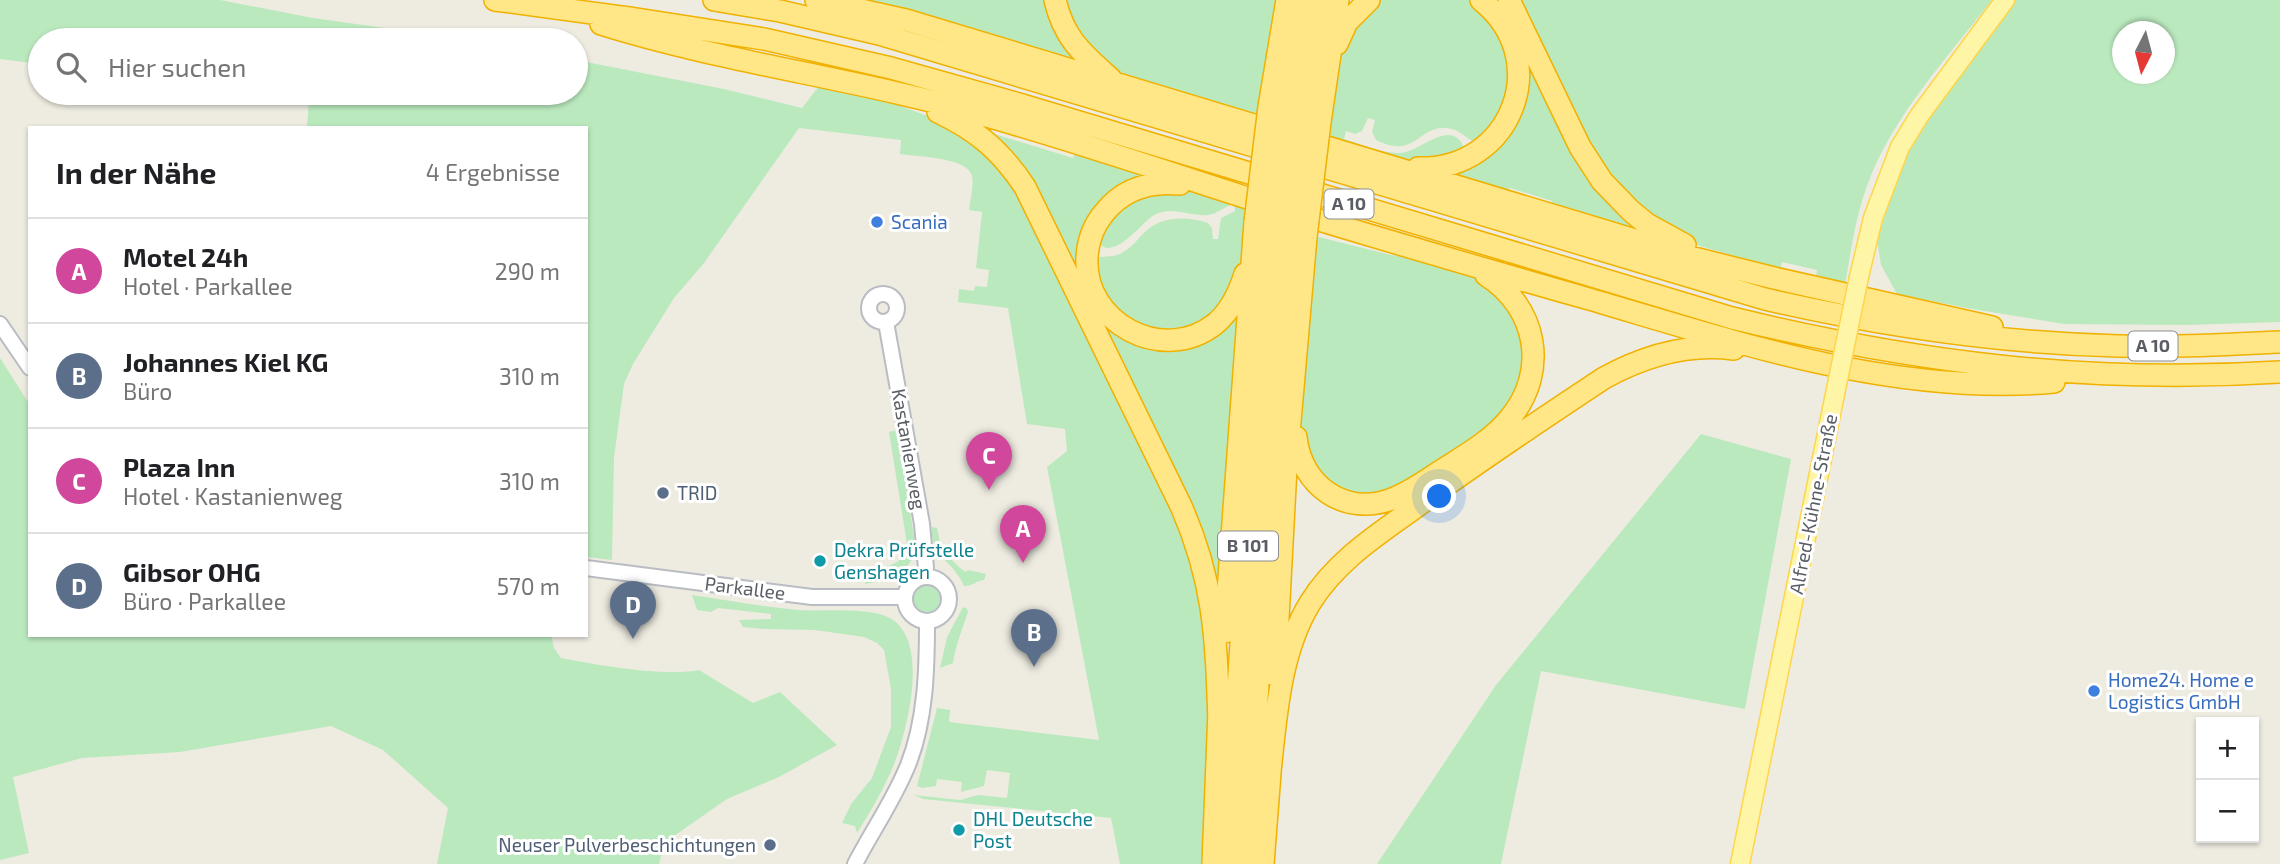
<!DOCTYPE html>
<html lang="de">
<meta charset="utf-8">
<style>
:root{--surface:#fff;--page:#f6f6f6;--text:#202124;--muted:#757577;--line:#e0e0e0;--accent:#b45309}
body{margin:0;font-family:"Exo 2",sans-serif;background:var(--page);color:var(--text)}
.controls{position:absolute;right:21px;bottom:21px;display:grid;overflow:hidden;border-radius:0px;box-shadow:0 2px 5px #0004}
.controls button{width:63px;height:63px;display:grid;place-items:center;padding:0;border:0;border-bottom:2px solid var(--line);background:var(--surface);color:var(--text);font:35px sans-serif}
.compass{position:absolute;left:2112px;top:21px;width:63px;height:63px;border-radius:50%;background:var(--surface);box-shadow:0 2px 5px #0004;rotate:186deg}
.you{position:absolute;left:1440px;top:497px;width:24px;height:24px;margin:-18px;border:5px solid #fff;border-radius:50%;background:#1a73e8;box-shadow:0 0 0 10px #1a73e833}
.badge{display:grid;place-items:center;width:46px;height:46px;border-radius:50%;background:var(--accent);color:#fff;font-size:23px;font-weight:700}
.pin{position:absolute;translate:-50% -58px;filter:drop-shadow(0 2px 4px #0008)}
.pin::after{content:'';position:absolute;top:37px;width:24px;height:21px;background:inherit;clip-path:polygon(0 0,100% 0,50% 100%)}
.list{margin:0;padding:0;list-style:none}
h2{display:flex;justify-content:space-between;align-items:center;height:91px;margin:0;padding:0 28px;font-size:30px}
h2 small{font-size:23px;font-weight:400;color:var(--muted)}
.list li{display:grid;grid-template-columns:46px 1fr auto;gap:21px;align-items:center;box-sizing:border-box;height:105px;padding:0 28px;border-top:2px solid var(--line)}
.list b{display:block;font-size:26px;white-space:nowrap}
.list p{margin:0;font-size:23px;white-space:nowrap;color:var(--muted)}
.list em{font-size:23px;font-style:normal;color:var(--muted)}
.icon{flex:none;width:38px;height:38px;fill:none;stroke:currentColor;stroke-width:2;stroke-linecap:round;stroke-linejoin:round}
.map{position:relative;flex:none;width:2280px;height:864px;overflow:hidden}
.search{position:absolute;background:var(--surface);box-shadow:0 2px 5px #0004;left:28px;top:28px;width:560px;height:77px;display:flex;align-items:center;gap:18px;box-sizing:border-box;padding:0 24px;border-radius:38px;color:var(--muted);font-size:26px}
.panel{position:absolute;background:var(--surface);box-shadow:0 2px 5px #0004;left:28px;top:126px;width:560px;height:511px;border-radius:0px}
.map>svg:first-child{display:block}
</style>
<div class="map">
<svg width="2280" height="864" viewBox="0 0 2280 864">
<rect width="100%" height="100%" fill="#eeece1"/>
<path fill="#bbe9be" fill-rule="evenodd" d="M0,0h220l93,18 158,22h-431v24l-40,-5z
M852,0h197l36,67 -127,-35 2,-8z
M1059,0h221l-22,121 -109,-34 -49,-22z
M1379,0h92l38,48v55l-31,40c-14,-4 -17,-15 -35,-15 -25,0 -29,31 -67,12l-4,-8 3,-12 -7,-2 -6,13 -7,3 -9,-3 -2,8c17,5 36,14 54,14 22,1 54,-39 67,-3l-46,15 -94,-25 11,-72 11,-34z
M1489,0h13l45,98 107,139 -104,-27 2,-9 -42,-13 -4,10 -54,-16 -4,-11 74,-74z
M1517,0h475c-44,57 -101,118 -125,186 -12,33 -16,65 -22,99l-29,-9 1,-6 -35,-8 -2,7 -80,-23 -17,-7 -42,-28 -48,-55z
M2013,0h267v322l-95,3 -121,-1 -92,-15 -75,-15 -16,-29 -4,-25 24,-74 30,-56zM2122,32h42v42h-42z
M576,60l148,29 78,19 17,-22 76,18 52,19 58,47 180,357 23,82v255h-88l-9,-46 -188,-19 -9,-4 46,5 18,-5 29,3 3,-25 -23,-3 -3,16 -23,6 1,-10 -25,-3 -1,7 -14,2 -5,-2 20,-78 13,2 -1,12 150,18 -52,-273 20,-16 -2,-22 -38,-5 -19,-116 -50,-6 1,-13 15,2 1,-5 12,1 2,-17 -13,-2 6,-56 -13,-2c1,-10 5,-24 3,-34 -4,-19 -55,-19 -72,-22l1,-14 -102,-12 -95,135 -30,35 -41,66 -9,20 -10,74 -2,102 -26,-3v-429h-279l2,-30 -40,-5h307z
M975,120l17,5 -1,8 82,25 4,-9 85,27 -49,22 -29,79 68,67 87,-40 -16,312 -181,-412z
M1187,188l60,15 -5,69 -27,47 -53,18 -54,-28 -15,-50c8,-4 18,-1 27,-5 10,-5 17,-14 25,-22 16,-16 42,-16 63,-9l4,5 1,11h5l3,-21 14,-7 -1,-7c-9,2 -17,10 -26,11 -18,2 -36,-10 -54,0 -13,8 -42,49 -57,26l24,-39z
M1315,236l76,19 46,7 35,13 24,14 22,26 9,31 -7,48 -31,37 -106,66 -45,-4 -36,-43 -4,-31z
M0,358l30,47v230h521l3,13 7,10c36,7 104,19 138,12l54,33 27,-11 57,53 -58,32 -52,22 -53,37 -12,17 -3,11h-222l11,-56 -65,-58 -52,-24 -151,26 -98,6 -69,19 16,76 -29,7z
M897,430l19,119c-7,26 -27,31 -51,35 4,-22 39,-10 42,-40l-18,-112z
M1701,434l90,25 -46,250 -204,-38 -40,193h-124l119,-179z
M932,527l5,1 5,24c10,5 13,14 24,20l2,-2 18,4 -2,6c-8,1 -11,6 -20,6 -12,-28 -34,-27 -32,-59z
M911 599a16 16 0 1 1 32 0a16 16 0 1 1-32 0Z
M692,595c35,5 71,12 106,15 26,2 74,-4 95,10 33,23 17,95 7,127 -9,30 -26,59 -43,86l-2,-7 -13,-3 9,-19 21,-26 19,-51v-38l-7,-39 -7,-7 -13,-6 -49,-7 -51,-1 -21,-2 -4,-7 32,-1v-5l-53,-6 -7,4 -14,-2z
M963,607l4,2 1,3c-6,18 -12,32 -15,51l-13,5 7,-31z"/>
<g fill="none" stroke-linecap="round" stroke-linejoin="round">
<g stroke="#b9bcc2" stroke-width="18">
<path id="minor" d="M869 308a14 14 0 1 1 28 0a14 14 0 1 1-28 0Z
M886,322l36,202 4,44 -1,8
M0,324l30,44
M586,568l226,29h93
M905 599a22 22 0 1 1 44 0a22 22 0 1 1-44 0Z
M855,864c17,-33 39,-64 53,-99 18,-45 19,-97 19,-144"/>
</g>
<g stroke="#fed54b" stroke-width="21">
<path id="major" d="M1859,277l14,-59 27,-71 19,-31 86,-116
M1740,864l95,-470"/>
</g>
<g stroke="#f0b100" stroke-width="24">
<path id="highway" d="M495,0l134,18 135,21 127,29 135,38 706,212c185,45 358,66 548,54
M714,0l66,11 99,23 886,265c117,27 234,44 354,47 54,2 108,-2 161,-4
M816,0l90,20 792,239 76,19 218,49
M1055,0c9,39 28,54 56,79
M1509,0l71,147 22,34 29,30 16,13 38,21
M601,24c128,40 261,55 389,93 92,26 182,57 273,86 108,33 217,65 326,96 150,44 306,97 465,83
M1337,44l10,-22 22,-22
M1269,107l18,-107
M938,112c40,19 63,39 87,75l156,319c34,77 35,133 38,215
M1287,112l18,-112
M1302,117l19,-117
M1320,122l18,-122
M1418,168c94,3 137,-109 63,-168
M1180,184c-30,-3 -57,5 -76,29 -10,12 -16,28 -17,44 -4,66 76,108 128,67 16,-13 24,-31 30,-50
M1296,437c5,48 48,80 96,62 20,-7 37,-21 55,-32 22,-14 46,-28 63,-49 39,-47 27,-111 -24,-143
M1225,632l30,-410
M1275,675l11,-207 20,-231
M1270,772c6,-56 10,-120 40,-169 26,-42 67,-68 106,-96 61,-45 125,-87 188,-129 40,-22 85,-35 130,-29
M1213,864l6,-154
M1227,864l29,-457 16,-180
M1248,864l25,-456 15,-176
M1263,864l8,-104"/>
</g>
<use href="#minor" stroke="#fff" stroke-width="14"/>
<use href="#major" stroke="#fff5a6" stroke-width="18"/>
<use href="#highway" stroke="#ffe788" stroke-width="21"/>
<g stroke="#fed54b" stroke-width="21" stroke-linecap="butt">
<path id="major-bridge" d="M1835,394l24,-117"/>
</g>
<g stroke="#f0b100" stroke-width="24" stroke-linecap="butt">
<path id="highway-bridge" d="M1255,222l14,-115
M1272,227l15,-115
M1288,232l14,-115
M1306,237l14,-115"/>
</g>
<use href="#major-bridge" stroke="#fff5a6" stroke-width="18"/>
<use href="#highway-bridge" stroke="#ffe788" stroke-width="21"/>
</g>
<g fill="#3f7fe0" stroke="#fff" stroke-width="2.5">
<circle cx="877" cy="222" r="7"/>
<circle cx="2094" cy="691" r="7"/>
</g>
<g fill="#5c6f8a" stroke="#fff" stroke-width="2.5">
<circle cx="663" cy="493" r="7"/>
<circle cx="770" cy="845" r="7"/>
</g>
<g fill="#0f9aa8" stroke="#fff" stroke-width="2.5">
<circle cx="820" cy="561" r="7"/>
<circle cx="959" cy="830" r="7"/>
</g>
<g text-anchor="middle" stroke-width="6" stroke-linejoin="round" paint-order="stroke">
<g fill="#fff" stroke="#8c8e92" stroke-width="2">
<rect x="1324.5" y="189.5" width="49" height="29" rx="5"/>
<rect x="2128.5" y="331.5" width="49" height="29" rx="5"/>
<rect x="1218" y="531.5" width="60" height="29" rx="5"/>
</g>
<g font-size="18" font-weight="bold" fill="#5a5e64">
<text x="1349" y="210">A 10</text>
<text x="2153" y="352">A 10</text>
<text x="1248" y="552">B 101</text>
</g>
<g font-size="19" fill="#366cbe" stroke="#fff" text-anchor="start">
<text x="891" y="229">Scania</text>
<text x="2108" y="687">Home24. Home e<tspan x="2108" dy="22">Logistics GmbH</tspan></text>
</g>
<g font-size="19" fill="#5a5e64" stroke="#fff">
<text transform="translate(909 449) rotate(80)" y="7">Kastanienweg</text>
<text transform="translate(1813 504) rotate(-79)" y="7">Alfred-Kühne-Straße</text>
<text transform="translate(745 588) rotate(7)" y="7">Parkallee</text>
</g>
<g font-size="19" fill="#4e5e75" stroke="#fff" text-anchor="start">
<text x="677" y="500">TRID</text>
<text x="756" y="852" text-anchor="end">Neuser Pulverbeschichtungen</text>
</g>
<g font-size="19" fill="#0d838f" stroke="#fff" text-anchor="start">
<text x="834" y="557">Dekra Prüfstelle<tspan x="834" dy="22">Genshagen</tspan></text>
<text x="973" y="826">DHL Deutsche<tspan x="973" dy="22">Post</tspan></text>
</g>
</g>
</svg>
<div class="controls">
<button>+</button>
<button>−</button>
</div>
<svg class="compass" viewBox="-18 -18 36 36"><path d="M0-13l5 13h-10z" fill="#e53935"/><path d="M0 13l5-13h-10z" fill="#757577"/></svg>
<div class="you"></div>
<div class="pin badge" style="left:1023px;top:563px;background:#d1479c">A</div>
<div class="pin badge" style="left:1034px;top:667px;background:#5c6f8a">B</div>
<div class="pin badge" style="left:989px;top:490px;background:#d1479c">C</div>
<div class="pin badge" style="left:633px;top:639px;background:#5c6f8a">D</div>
<div class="search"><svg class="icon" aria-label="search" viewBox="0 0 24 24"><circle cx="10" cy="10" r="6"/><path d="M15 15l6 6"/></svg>Hier suchen</div>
<section class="panel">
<h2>In der Nähe<small>4 Ergebnisse</small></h2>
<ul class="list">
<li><span class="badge" style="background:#d1479c">A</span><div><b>Motel 24h</b><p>Hotel · Parkallee</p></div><em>290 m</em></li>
<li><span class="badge" style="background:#5c6f8a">B</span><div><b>Johannes Kiel KG</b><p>Büro</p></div><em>310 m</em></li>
<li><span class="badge" style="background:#d1479c">C</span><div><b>Plaza Inn</b><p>Hotel · Kastanienweg</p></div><em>310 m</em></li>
<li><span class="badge" style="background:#5c6f8a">D</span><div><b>Gibsor OHG</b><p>Büro · Parkallee</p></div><em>570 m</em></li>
</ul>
</section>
</div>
